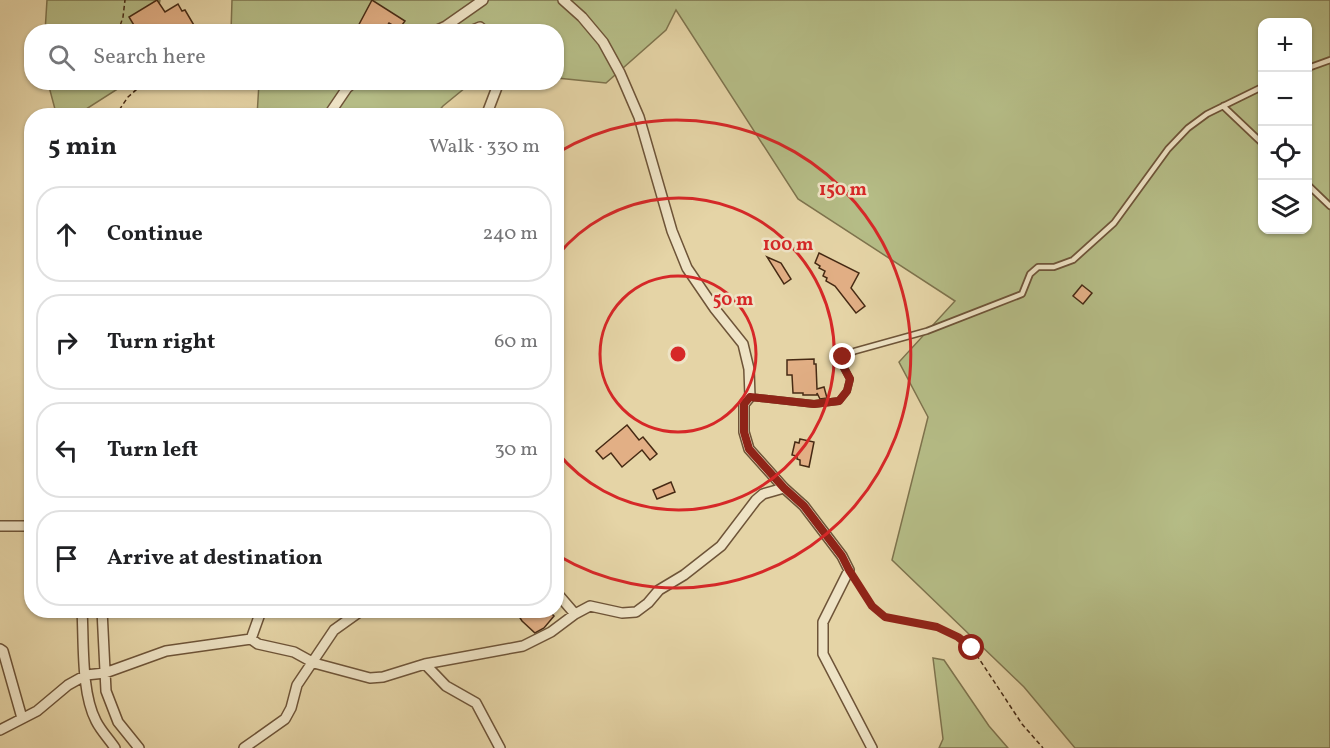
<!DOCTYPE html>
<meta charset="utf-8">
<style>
:root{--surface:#fff;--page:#f6f6f6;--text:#202124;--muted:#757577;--line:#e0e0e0}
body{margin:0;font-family:Vollkorn,serif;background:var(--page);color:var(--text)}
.controls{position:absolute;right:18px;top:18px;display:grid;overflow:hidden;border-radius:12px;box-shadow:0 2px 4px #0004}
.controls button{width:54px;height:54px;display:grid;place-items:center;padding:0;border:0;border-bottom:2px solid var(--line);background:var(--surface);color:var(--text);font:30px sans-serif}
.stop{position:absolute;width:18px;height:18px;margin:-14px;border:4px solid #8f2418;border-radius:50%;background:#fff}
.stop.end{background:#8f2418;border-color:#fff;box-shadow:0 2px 6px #0008}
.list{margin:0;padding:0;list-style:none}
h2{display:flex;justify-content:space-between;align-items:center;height:78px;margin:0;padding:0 24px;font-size:26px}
h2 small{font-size:20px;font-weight:400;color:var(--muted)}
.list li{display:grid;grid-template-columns:39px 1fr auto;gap:18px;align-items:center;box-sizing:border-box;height:96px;margin:0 12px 12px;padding:0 12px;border:2px solid var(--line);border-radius:24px}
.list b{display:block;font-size:22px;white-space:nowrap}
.list em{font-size:20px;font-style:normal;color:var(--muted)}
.icon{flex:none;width:33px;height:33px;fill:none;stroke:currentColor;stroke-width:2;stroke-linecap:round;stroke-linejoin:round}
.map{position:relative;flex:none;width:1330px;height:748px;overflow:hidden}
.search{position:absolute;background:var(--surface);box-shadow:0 2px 4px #0004;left:24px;top:24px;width:540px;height:66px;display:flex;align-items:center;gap:15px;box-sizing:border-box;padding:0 21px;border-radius:24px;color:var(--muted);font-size:22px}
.panel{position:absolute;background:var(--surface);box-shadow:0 2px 4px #0004;left:24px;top:108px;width:540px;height:510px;border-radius:24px}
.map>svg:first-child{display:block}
</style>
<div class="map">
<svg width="1330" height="748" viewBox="0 0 1330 748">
<rect width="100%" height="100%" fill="#e5d4a6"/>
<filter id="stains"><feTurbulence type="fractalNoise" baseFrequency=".00333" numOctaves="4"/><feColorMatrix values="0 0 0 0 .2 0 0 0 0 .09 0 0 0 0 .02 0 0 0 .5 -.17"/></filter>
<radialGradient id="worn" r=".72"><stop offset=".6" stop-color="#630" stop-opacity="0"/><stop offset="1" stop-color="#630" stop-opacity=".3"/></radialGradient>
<path fill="#b5bc86" stroke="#7e734d" stroke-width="1.5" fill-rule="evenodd" d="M47,0h113l-6,31 -109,1z
M232,0h1098v748h-255l-51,-61 -132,-127 36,-143 -29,-55 56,-61 -157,-102 -122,-189 -10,20 -60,53 -49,-5 -1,-46h-325zM1262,22h46v208h-46z
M48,83v-1l79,1 -47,30h-24z
M259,83h212l-28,23 -8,9 -178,1z
M933,658l11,2 45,66 19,22h-69l4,-9z"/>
<path fill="#e2af85" stroke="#462a14" stroke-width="1.5" d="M157,0l8,12 13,-8 4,7 3,-1 13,22h-14l-4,-7 -11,7h-19l-3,-5 -9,5 -9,-15z
M372,0l33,21 -6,8 -10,-6 -6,9h-28z
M819,253l40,20 -8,15 14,18 -9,7 -21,-27 -9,-5 1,-3 -4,-2 2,-5 -6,-3 1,-2 -5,-3z
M767,257l14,6 10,16 -7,5z
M1082,285l10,8 -9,11 -10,-8z
M814,359v5h2l1,25 7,-2 3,11 -7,1 -3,-6v2h-14v-2h-10l-1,-18h-5v-15z
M627,425l12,15 4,-3 14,17 -7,6 -8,-10 -20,17 -11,-14 -8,6 -7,-8z
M800,439l14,3 -5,25 -9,-2v-5l-3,-1v-3l-5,-1 3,-13 4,1z
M671,482l4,10 -18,7 -4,-9z
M515,610h33l6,6 -10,12 -9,5 -13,-12z"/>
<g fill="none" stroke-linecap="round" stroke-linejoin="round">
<g stroke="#6e5438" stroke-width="8">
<path id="service" d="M1308,68l22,-8
M1223,106l39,37
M1308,185l22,21
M750,397l64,7 25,-3 8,-10 3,-12 -8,-15 1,-7 12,-6 72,-20 95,-37 8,-20 8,-7h16l19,-7 41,-37 54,-74 20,-21 19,-14 55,-27"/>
</g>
<g stroke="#6e5438" stroke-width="12">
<path id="minor" d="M563,0l19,17 21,25 17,31 19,44 33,114 15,37 28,41 28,35 6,25 1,28 -6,7v28l5,17 35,39 20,18 38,50 7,14 -26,52v32l49,94
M433,32l13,-6 37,-26
M468,32l12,-5 6,5
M328,116l19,-28 7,-6
M486,116l13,-34
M0,526h32
M556,592l19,22
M82,610c2,33 -1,82 14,111 5,10 13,18 19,27
M102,610l4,81 12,31 21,26
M251,639l7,5 36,8 20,11 56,15 13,-1 42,-13
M0,649l3,2 19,67
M0,730l37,-19 31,-26 18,-10 19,-2 61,-22 85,-12 10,-28 2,-1
M244,748l41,-29 6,-11 6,-23 37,-55 28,-20
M500,748l-24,-45 -30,-17 -21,-22 98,-18 28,-14 24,-18 15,-8 32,7 14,-1 12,-9 11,-13 25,-15 37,-29 35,-46 7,-6 21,-6"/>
</g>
<path stroke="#462a14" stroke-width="1.5" stroke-dasharray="4.5 3" stroke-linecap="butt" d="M118,32l5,-15 2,-17
M115,116l13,-19 17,-15
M856,580l16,26 12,11 53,10 21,10 14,11 50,76 21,24"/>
<use href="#service" stroke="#eee3c5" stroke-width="4.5"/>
<use href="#minor" stroke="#eee3c5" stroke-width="9"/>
</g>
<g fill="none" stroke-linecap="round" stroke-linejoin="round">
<path stroke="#8f2418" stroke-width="8" d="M843,357l-1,7 8,15 -3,12 -8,10 -25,3 -64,-7 -6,7v28l5,17 35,39 20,18 38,50 7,14 23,36 13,11 52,10 21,10 14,11"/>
</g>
<g fill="none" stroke="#d62828" stroke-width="3">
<circle cx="678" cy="354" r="78"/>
<path d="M557 256A156 156 0 1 1 557 452"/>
<path d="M557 153A234 234 0 1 1 557 555"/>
</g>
<circle cx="678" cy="354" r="9" fill="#d62828" stroke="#eee3c5" stroke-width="3"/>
<g font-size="18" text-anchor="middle" font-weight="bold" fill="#d62828" stroke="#eee3c5" stroke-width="5" stroke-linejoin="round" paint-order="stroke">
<text x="843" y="195">150 m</text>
<text x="788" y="250">100 m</text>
<text x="733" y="305">50 m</text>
</g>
<rect width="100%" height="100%" filter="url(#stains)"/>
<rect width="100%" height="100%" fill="url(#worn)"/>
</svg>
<div class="controls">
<button>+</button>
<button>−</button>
<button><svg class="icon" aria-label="locate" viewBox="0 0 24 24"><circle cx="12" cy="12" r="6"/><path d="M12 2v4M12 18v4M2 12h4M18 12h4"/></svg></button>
<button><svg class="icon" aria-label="layers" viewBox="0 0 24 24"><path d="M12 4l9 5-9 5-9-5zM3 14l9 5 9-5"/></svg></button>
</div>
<div class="stop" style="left:972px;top:648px"></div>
<div class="stop end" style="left:843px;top:357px"></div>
<div class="search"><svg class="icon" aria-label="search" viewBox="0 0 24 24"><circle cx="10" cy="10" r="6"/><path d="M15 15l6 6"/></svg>Search here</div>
<section class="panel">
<h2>5 min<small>Walk · 330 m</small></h2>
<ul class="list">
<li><svg class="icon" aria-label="ahead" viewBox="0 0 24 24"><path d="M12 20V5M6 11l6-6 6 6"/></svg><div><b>Continue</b></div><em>240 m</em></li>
<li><svg class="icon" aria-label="right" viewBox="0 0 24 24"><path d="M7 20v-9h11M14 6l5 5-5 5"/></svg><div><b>Turn right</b></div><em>60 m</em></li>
<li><svg class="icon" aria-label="left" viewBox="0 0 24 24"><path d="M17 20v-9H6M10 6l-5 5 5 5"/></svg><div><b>Turn left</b></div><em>30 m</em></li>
<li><svg class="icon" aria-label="arrive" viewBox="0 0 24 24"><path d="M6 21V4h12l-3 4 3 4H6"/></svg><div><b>Arrive at destination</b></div></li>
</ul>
</section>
</div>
